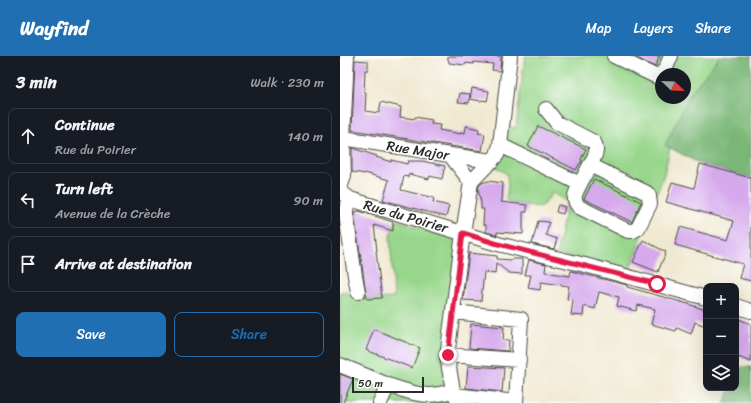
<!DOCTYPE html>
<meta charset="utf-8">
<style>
:root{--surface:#171b24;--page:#242831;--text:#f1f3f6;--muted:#9ea1a6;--line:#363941;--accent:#1f6fb2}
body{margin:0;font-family:Sriracha,sans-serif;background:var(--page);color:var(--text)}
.controls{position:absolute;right:12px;bottom:12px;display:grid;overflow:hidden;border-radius:8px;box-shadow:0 4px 16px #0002}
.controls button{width:36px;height:36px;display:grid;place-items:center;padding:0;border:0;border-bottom:1px solid var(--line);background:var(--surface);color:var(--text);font:20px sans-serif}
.compass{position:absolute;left:315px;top:12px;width:36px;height:36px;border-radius:50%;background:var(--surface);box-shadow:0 4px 16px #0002;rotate:113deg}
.scale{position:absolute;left:12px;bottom:10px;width:72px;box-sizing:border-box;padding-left:4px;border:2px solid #2b2b2b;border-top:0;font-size:11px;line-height:14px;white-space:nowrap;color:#2b2b2b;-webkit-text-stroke:3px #fff;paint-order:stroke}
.stop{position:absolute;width:12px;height:12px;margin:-9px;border:3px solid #e11d48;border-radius:50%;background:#fff}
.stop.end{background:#e11d48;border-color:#fff;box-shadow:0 1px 4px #0008}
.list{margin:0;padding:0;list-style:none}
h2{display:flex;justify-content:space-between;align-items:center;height:52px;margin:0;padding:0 16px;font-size:17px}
h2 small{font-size:13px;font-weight:400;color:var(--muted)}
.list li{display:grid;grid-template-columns:26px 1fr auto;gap:12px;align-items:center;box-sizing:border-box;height:56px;margin:0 8px 8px;padding:0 8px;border:1px solid var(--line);border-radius:8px}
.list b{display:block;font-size:15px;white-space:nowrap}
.list p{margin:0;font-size:13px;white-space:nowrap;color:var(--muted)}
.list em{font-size:13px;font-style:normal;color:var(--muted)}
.actions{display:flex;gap:8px;padding:12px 16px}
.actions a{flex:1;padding:9px 0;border:1px solid var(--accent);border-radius:8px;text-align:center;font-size:14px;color:var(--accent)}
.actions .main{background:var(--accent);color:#fff}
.icon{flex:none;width:22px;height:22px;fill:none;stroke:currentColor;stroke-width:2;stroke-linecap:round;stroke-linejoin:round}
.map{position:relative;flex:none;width:411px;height:347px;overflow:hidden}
header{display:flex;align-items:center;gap:24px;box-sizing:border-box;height:56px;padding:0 20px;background:var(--accent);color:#fff}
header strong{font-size:19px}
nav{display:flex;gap:22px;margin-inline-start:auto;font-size:14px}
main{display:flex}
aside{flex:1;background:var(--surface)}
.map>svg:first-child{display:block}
</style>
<header>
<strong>Wayfind</strong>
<nav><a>Map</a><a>Layers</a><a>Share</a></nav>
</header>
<main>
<aside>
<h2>3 min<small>Walk · 230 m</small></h2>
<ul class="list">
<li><svg class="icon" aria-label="ahead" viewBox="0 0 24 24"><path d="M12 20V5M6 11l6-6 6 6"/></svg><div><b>Continue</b><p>Rue du Poirier</p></div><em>140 m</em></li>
<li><svg class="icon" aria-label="left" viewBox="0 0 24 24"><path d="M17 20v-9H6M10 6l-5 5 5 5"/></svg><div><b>Turn left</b><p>Avenue de la Crèche</p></div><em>90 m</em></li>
<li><svg class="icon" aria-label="arrive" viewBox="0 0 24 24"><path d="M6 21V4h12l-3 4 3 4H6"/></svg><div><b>Arrive at destination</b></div></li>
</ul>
<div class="actions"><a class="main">Save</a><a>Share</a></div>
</aside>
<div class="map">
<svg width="411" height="347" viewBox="0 0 411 347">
<rect width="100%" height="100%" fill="#fff"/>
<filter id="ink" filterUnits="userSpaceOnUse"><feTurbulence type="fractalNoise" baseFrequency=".025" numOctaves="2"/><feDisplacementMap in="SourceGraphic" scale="8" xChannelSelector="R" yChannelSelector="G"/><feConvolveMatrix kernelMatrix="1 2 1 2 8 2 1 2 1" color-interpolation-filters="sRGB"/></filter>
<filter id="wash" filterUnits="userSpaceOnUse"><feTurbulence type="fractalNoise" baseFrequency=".012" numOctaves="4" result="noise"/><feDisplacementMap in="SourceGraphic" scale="16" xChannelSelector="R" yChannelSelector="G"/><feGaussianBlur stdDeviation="0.9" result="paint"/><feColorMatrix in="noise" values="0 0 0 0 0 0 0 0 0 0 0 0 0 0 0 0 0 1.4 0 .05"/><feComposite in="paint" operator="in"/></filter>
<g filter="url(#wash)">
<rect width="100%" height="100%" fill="#f0e9d1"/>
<path fill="#98d68b" stroke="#62805b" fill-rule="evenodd" d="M185,0h98l31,14 6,-14h60l-30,38 -25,51 5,3 -6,26 -34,95 -13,2 -61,-17 7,-31 4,-21 -14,-9 -12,14 -29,-4 -6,-3 2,-15 -1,-11 -13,-8 12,-39 10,1zM321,18h24v24h-24z
M57,164l62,20 -10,87 9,76h-118v-111c13,-3 20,6 31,7 8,0 15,-1 23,-1l-4,-63z"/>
<path fill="#7ab777" stroke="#527151" d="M380,0h31v122l-51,-14 -35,-19 25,-51z
M402,311h9v36h-27l7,-15h5v-16z"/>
<g id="blocks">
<path fill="#d5a9ec" d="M108,0h53l-1,15 -8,-1 1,-6 -19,-2v2l-8,-1 -1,2 -16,-2v-2l-1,-1z
M293,0h27l-5,11z
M15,4l13,1v9h-3l-1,22h2l-1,19 14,2 2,-11 20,5 -1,10 15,2v-2l17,3 -1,4 9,1 -1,5 22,4v-2l4,1 1,-7 13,3 -1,4 7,1 -3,17 -130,-21z
M132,32l17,3 -2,10 -5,-1 -1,1 -11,-2z
M120,37l10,1 -1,9 -11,-1z
M198,70l48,23 -5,10 1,3 -2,1 -4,7 -48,-24z
M12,92l25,8 -1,1 15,5v-2l16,4 1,-3h14l23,5 -3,13 -12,-3 -1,3 -20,-5 -1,3 -4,-1 -3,14 33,8 -1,4 16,4 -3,11 -63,-17 6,-20 -24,-7 -1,1 -4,-1 -8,-1z
M360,108l51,14v103l-12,-3 4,-14 -68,-19 5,-18 48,13 6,-19 -68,-19 6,-20 22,6z
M254,123l47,23 -9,20 -48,-23z
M148,125l15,2 -1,17 -1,2 26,3v7h-4v22l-26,-2v3l-11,-3v-7h-3l1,-16h-3v-7l-3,-12 1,-4 3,-3z
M218,149l7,2 -2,7 -7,-2z
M19,155l34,11v9l-19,-6 3,26h-1l6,47 -15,1 -13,-86v-1z
M198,165l11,1 -3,13 11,4 -3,10 -22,-5z
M303,184l23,12 -8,20 -25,-10z
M129,197l28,3v3l15,1v-1h10v15l-13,-1 -13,-10 -1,11 -11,-2 -3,29 -18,-1z
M189,204l17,4 -1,8 25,4 1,-5 56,14v2l58,16 21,7v16l-11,-4 -4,12 -14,-6 -1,3 -25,-7 4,-15 -17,-4 -2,6 -19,-5 2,-9 -20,-5 -4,17 -11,-3 -1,10 -12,-1 2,-15 -6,-1 2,-13 -28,-4 -1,8 -12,-2 3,-13h-6z
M396,262l15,6v38l-15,-6z
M131,268l33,3 -1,13h6l-1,11 -39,-3z
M34,273l46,19 -8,20 -46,-18z
M128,310l36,2 -2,24 -36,-4z
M0,318l13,5 -10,24h-3z"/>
</g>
</g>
<g filter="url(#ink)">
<use href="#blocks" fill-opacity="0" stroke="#494844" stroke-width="1"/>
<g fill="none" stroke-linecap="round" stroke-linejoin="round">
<g stroke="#494844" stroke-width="16">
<path id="minor" d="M274,0l43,21 8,-7 6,-14
M206,53l11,14 37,19c5,8 0,16 -4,23
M3,82l107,17 42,6
M160,89l80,39c-4,9 -9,14 -1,23l49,24h5l5,-3 12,-24 -1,-8 -2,-3 -57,-28 -10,19
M110,99l21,27 -8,51 -16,124 6,33 6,13
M131,126l26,-27 3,-10 10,-89
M0,132l4,-12 -1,-38 4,-82
M0,135l10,8 148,45 87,21 121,33
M10,143l-4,10v5l9,62 3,16
M396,250l15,5
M113,256l68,7 -5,83 -61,-7
M108,299l71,5
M0,309l48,20
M40,347l8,-18c23,8 41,15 65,5"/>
</g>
<use href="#minor" stroke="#fff" stroke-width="14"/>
</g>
</g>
<g fill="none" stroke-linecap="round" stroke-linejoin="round" filter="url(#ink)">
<path stroke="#e11d48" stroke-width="5" d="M108,299l15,-122 35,11 159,40"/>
</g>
<g text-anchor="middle" stroke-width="3" stroke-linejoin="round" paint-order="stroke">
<g font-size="14" fill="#2b2b2b" stroke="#fff">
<text transform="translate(78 94) rotate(9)" y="5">Rue Major</text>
<text transform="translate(66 160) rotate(16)" y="5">Rue du Poirier</text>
</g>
</g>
</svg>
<div class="controls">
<button>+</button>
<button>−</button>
<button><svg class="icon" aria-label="layers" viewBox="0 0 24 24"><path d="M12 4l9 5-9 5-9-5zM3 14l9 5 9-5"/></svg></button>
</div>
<svg class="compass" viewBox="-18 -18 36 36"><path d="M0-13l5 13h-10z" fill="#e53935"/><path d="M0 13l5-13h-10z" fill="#9ea1a6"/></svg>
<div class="scale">50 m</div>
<div class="stop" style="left:317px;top:228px"></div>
<div class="stop end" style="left:108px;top:299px"></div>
</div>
</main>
